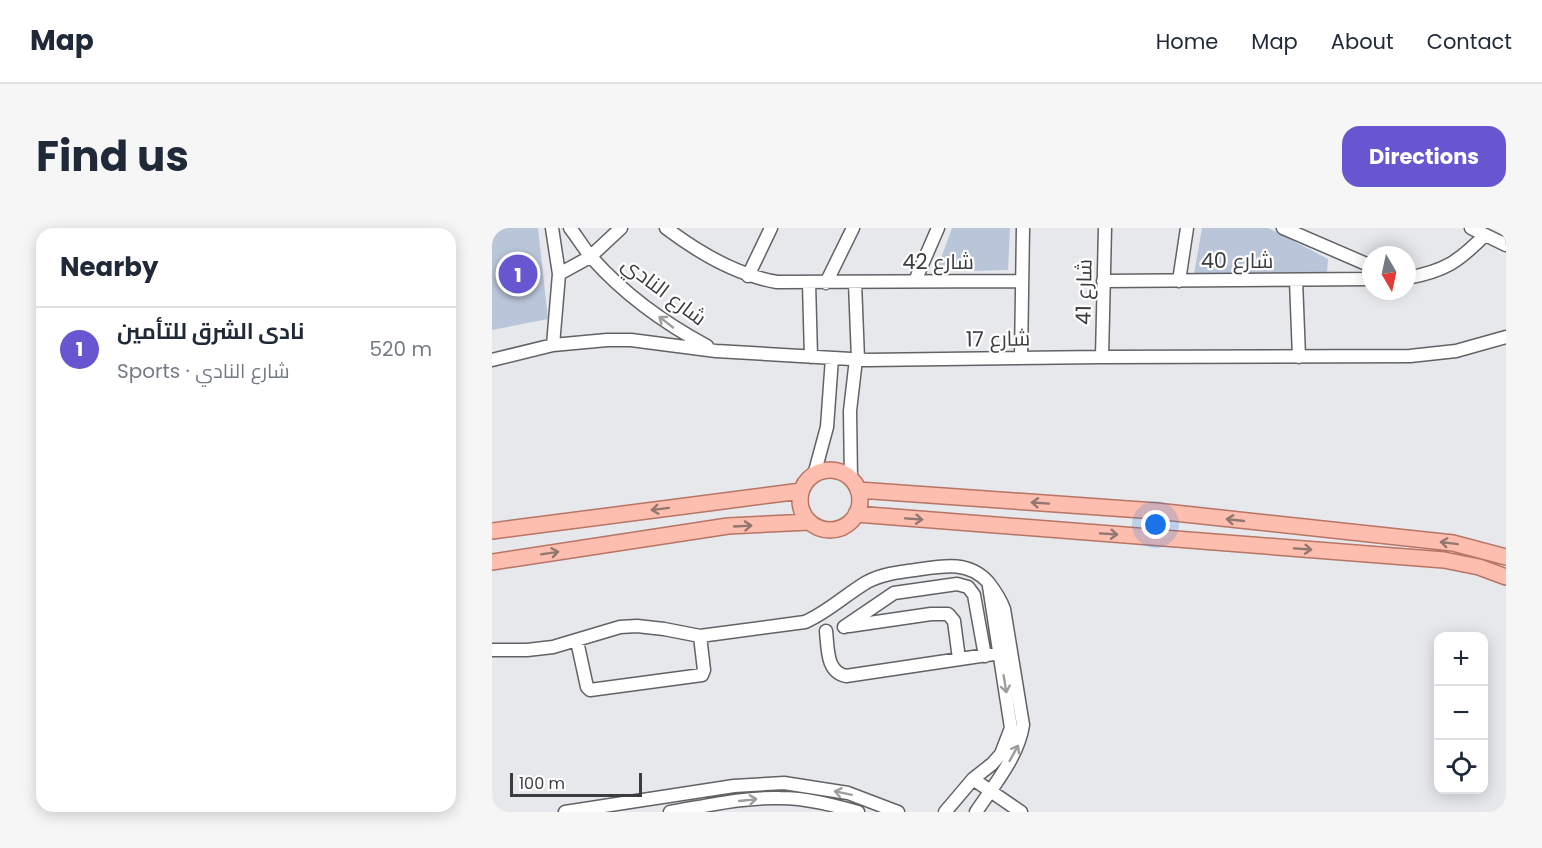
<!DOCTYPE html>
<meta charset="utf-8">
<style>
:root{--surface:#fff;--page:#f6f6f7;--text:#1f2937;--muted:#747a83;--line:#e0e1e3;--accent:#6657d0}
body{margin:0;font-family:Poppins,Cairo,sans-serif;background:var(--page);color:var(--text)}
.controls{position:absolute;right:18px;bottom:18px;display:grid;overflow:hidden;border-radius:12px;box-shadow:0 3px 15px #0003}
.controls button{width:54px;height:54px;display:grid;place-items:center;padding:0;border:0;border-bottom:2px solid var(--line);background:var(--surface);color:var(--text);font:30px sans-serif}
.compass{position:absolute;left:870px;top:18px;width:54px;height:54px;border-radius:50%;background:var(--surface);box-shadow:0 3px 15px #0003;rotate:171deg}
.scale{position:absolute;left:18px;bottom:15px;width:132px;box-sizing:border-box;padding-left:6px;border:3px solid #3b3c3d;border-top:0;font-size:16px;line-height:21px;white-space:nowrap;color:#3b3c3d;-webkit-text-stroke:4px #fff;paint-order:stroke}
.you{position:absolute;left:664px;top:297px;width:21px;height:21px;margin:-15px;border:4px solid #fff;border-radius:50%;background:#1a73e8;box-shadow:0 0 0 9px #1a73e833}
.badge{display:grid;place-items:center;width:39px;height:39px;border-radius:50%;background:var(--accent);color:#fff;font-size:20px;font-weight:700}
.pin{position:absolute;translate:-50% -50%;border:3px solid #fff;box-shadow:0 2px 6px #0006}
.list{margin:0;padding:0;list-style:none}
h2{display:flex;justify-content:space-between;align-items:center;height:78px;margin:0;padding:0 24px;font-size:26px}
h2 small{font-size:20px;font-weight:400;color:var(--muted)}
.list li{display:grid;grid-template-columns:39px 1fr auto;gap:18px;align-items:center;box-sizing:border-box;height:84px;padding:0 24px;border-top:2px solid var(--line)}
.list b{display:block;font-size:22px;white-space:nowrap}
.list p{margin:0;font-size:20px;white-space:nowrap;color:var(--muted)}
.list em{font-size:20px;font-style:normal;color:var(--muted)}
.icon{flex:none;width:33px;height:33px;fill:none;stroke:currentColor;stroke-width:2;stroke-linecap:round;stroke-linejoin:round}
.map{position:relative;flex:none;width:1014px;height:584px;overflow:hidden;border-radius:18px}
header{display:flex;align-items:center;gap:36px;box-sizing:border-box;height:84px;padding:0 30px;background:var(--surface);border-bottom:2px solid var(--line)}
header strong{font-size:28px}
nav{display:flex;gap:33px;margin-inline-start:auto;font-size:21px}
.intro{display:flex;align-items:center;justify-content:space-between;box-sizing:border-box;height:144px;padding:0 36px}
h1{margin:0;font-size:42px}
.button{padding:15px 27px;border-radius:18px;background:var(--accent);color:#fff;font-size:21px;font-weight:700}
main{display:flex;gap:36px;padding:0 36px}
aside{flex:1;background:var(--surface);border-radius:18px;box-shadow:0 3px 15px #0003}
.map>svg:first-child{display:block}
</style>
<header>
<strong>Map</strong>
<nav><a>Home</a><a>Map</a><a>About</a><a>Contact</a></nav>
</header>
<div class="intro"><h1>Find us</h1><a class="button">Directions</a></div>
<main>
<aside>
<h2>Nearby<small></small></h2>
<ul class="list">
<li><span class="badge">1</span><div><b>نادى الشرق للتأمين</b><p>Sports · شارع النادي</p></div><em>520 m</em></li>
</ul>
</aside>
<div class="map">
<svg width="1014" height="584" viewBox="0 0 1014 584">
<rect width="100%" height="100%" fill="#e6e8eb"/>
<path fill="#b9c5d9" d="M0,0h46l10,91 -56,11z
M460,0h58l-2,42 -72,2z
M710,0h66l60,31 -1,13 -133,2z"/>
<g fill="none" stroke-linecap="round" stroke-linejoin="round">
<g stroke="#616265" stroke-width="15">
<path id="minor" d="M60,0l7,46 -6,71
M78,0c8,10 14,21 22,30 33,37 72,65 115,88
M174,0c33,25 70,47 111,54l244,-1
M791,0l88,38
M979,0l35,17
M67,46l31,-17 31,-29
M256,48l23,-48
M915,50c38,-7 51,-16 78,-43
M804,52l3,77
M423,53l23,-53
M611,53l268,-2
M687,53l8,-53
M317,55l2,74
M334,55l27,-55
M363,55l3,76
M610,129l3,-129
M529,130l2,-130
M0,132l61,-15 54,-5h24l85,11 152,9 234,-3 308,-1 46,-5 50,-14
M322,247l13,-48 5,-69
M359,252l-1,-69 6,-52
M357,398l82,-12h17l6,7 5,38
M352,399l50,-34 63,-9 11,3 6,8 11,61
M334,403c2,17 0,41 20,45l161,-24
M85,413l10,46 3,3 112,-15 2,-5 -4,-34
M0,422h35l26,-3 67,-20 17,-1 27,3 36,7 105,-14c23,-10 40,-27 62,-40 15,-8 32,-10 48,-12 27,-4 53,-10 73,12 7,9 12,16 16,27l19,116c-5,32 -29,60 -47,87
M481,551l48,33
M73,584l169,-26 50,-3 64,10 50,19
M178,584c36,-6 73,-15 110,-14 26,0 53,7 78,14
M453,584l28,-33 19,-15 9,-10 10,-26 -22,-142"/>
</g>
<g stroke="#b87464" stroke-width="18">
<path id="major" d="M308 272a30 30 0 1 1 60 0a30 30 0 1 1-60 0Z
M366,262l298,21 297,32 53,14
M364,286l588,46 35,7 27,10
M0,303l309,-40
M0,334l236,-36 82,-4"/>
</g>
<use href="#minor" stroke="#fff" stroke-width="12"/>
<use href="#major" stroke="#fdbeaf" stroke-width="15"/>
</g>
<defs><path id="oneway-shaft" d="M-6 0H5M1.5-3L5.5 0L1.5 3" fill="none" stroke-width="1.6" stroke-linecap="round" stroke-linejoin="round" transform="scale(1.5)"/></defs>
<g stroke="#9d9e9e">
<use href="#oneway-shaft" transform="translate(174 94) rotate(-142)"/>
<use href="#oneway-shaft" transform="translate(513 456) rotate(81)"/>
<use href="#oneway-shaft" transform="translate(522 525) rotate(-61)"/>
<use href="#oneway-shaft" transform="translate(351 565) rotate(-168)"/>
<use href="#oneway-shaft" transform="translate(256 572) rotate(-6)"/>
</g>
<g stroke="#927670">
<use href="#oneway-shaft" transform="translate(548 275) rotate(-176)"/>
<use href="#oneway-shaft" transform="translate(168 281) rotate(173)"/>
<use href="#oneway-shaft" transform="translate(422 291) rotate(4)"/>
<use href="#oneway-shaft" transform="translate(743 292) rotate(-174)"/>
<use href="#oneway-shaft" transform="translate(251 298) rotate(-3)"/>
<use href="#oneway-shaft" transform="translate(617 306) rotate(4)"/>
<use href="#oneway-shaft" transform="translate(957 315) rotate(-173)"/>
<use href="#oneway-shaft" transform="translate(811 321) rotate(4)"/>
<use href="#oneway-shaft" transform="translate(58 325) rotate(-9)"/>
</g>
<g text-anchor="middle" stroke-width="4.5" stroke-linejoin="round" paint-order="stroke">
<g font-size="21" fill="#3b3c3d" stroke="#fff">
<text x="745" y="40">شارع 40</text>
<text x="446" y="41">شارع 42</text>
<text transform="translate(172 63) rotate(37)" y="7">شارع النادي</text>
<text transform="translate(592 64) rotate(-89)" y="7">شارع 41</text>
<text transform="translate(506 111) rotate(-1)" y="7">شارع 17</text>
</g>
</g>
</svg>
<div class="controls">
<button>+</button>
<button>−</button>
<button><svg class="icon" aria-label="locate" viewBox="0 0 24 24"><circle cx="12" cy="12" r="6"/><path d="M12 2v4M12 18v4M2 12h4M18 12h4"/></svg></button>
</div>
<svg class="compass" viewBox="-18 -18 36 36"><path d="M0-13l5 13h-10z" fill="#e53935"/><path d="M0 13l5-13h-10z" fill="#747a83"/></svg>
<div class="scale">100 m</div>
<div class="you"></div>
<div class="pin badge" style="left:26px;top:46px">1</div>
</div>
</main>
